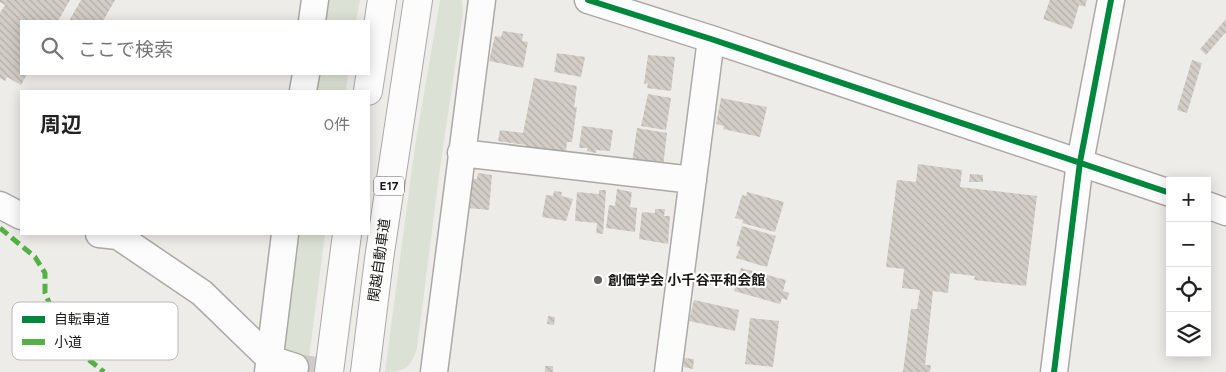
<!DOCTYPE html>
<html lang="ja">
<meta charset="utf-8">
<style>
:root{--surface:#fff;--page:#f2f2f2;--text:#222;--muted:#767676;--line:#e0e0e0}
body{margin:0;font-family:Figtree,"Noto Sans JP",sans-serif;background:var(--page);color:var(--text)}
.controls{position:absolute;right:15px;bottom:15px;display:grid;overflow:hidden;border-radius:0px;box-shadow:0 2px 12px #0003}
.controls button{width:45px;height:45px;display:grid;place-items:center;padding:0;border:0;border-bottom:1px solid var(--line);background:var(--surface);color:var(--text);font:25px sans-serif}
.list{margin:0;padding:0;list-style:none}
h2{display:flex;justify-content:space-between;align-items:center;height:65px;margin:0;padding:0 20px;font-size:21px}
h2 small{font-size:16px;font-weight:400;color:var(--muted)}
.icon{flex:none;width:28px;height:28px;fill:none;stroke:currentColor;stroke-width:2;stroke-linecap:round;stroke-linejoin:round}
.map{position:relative;flex:none;width:1226px;height:372px;overflow:hidden}
.search{position:absolute;background:var(--surface);box-shadow:0 2px 12px #0003;left:20px;top:20px;width:350px;height:55px;display:flex;align-items:center;gap:12px;box-sizing:border-box;padding:0 18px;border-radius:0px;color:var(--muted);font-size:19px}
.panel{position:absolute;background:var(--surface);box-shadow:0 2px 12px #0003;left:20px;top:90px;width:350px;height:145px;border-radius:0px}
.map>svg:first-child{display:block}
</style>
<div class="map">
<svg width="1226" height="372" viewBox="0 0 1226 372">
<defs>
<pattern id="building-back-hatch" width="6" height="6" patternUnits="userSpaceOnUse" patternTransform="scale(1.25)"><rect width="6" height="6" fill="#d2cdc6"/><path d="M-1 5l2 2M0 0l6 6M5-1l2 2" fill="none" stroke="#b4afa9"/></pattern>
</defs>
<rect width="100%" height="100%" fill="#eeece9"/>
<path fill="#dce1d5" d="M325,0h35l-4,21h-35z
M440,0h22l1,12 -23,156 -23,181c-7,19 -12,23 -32,23l30,-226z
M314,74h34l-2,17h-35z
M292,234h33l-17,132 -11,-1 -15,-18z"/>
<path fill="url(#building-back-hatch)" d="M0,0h70l-12,21h-37v53h6l-6,11 -14,-8 -2,4 -5,-3v-65l5,-8 -5,-3z
M81,0h34l-12,21h-34z
M1050,0h37l-2,7 -6,-2 -7,24 -29,-10z
M1226,19v13l-20,23 -6,-6z
M503,31l20,3 -1,7 6,1 -5,26 -34,-7 6,-25 6,1z
M557,53l28,4 -4,20 -27,-5z
M648,55l27,2 -4,34 -24,-3 1,-5 -4,1z
M1192,60l10,3 -15,50 -10,-3z
M534,78l43,8 -3,21h3l-5,35h-5l-2,17 -39,-7v-7l-28,-4 2,-11 23,3z
M648,94l23,4 -5,32 -25,-4z
M721,98l46,9 -7,30 -37,-8 1,-3 -8,-2z
M582,126l31,4 -3,21 -14,-1v3l-9,-2v-3h-8z
M637,128l30,5 -4,34 -31,-4z
M918,164l44,6 -2,17 77,9 -11,90 -52,-6 1,-4 -25,-3 -2,20 -15,-2 -8,74h6l-1,7h-27l8,-63h6l3,-19 -18,-2 2,-19 -18,-2 11,-87 19,2z
M478,173l14,2 -3,35 -21,-2 3,-29h6z
M970,174l13,1v7h-14z
M617,189l15,3 -2,15 7,1 -2,24 -29,-4 3,-23 6,1z
M599,190h7l-3,44 -7,-1 1,-10 -22,-2 2,-29 22,2z
M554,191l8,1 -1,4 12,3 -7,22 -24,-4 4,-22 7,1z
M747,192l37,10 -9,30 -33,-9 1,-3 -8,-2 7,-23 4,1z
M655,209h10l-1,7h6l-2,28 -29,-5 3,-27 13,1z
M742,226l34,10 -9,31 -31,-9 4,-11 -4,-1z
M741,268l45,12 -3,11 6,2 -2,7 -5,-2 -2,6 -46,-13z
M694,300l45,10 -4,21 -46,-10z
M548,316l7,1 -1,8 -7,-1z
M750,318l29,3 -6,46 -28,-3z
M684,358l10,1 -1,10 -9,-2z
M545,366h8v6h-8z"/>
<g fill="none" stroke-linecap="round" stroke-linejoin="round">
<path stroke="#ceccca" stroke-width="26" stroke-dasharray="26 13" stroke-linecap="butt" d="M295,367l37,5"/>
<g stroke="#aba9a6" stroke-width="29">
<path id="minor" d="M588,0l123,39 459,154
M312,21l3,-21
M303,91l3,-17
M461,153l232,27
M0,205l21,11
M1207,205l19,7
M99,234l19,2 84,57 68,66 25,8
M268,372l17,-138
M434,372l48,-372
M668,372l43,-333
M1054,372l26,-210 31,-162"/>
</g>
<g stroke="#aba9a6" stroke-width="30">
<path id="highway" d="M368,91l14,-91
M329,372l18,-138
M365,372l14,-113 39,-259"/>
</g>
<use href="#minor" stroke="#fcfcfc" stroke-width="26"/>
<use href="#highway" stroke="#fcfcfc" stroke-width="28"/>
<path stroke="#55b145" stroke-width="5" stroke-dasharray="10 5" stroke-linecap="butt" d="M0,228l35,29 10,16v20l13,30 30,36 16,13"/>
<g stroke="#fff" stroke-width="9">
<path id="cycleway" d="M588,0l123,39 459,154
M1054,372l26,-210 31,-162"/>
</g>
<use href="#cycleway" stroke="#00873e" stroke-width="6"/>
</g>
<circle fill="#646360" stroke="#fff" stroke-width="2" cx="598" cy="280" r="5"/>
<g text-anchor="middle" stroke-width="4" stroke-linejoin="round" paint-order="stroke">
<rect fill="#fff" stroke="#5f5e5d" stroke-width="1" x="374" y="176.5" width="30" height="19" rx="4"/>
<g font-size="12" font-weight="bold" fill="#1a1917">
<text x="389" y="190">E17</text>
</g>
<g font-size="14" fill="#1a1917" stroke="#fff">
<text transform="translate(379 260) rotate(-82)" y="5">関越自動車道</text>
</g>
<g font-size="14" font-weight="bold" fill="#1a1917" stroke="#fff" text-anchor="start">
<text x="608" y="285">創価学会 小千谷平和会館</text>
</g>
</g>
<rect x="12" y="302" width="166" height="58" rx="8" fill="#fff" stroke="#babab9" stroke-width="1"/>
<rect x="22" y="316" width="23" height="7" fill="#00873e"/>
<rect x="22" y="339" width="23" height="6" fill="#55b145"/>
<g font-size="14" fill="#1a1917">
<text x="54" y="324">自転車道</text>
<text x="54" y="347">小道</text>
</g>
</svg>
<div class="controls">
<button>+</button>
<button>−</button>
<button><svg class="icon" aria-label="locate" viewBox="0 0 24 24"><circle cx="12" cy="12" r="6"/><path d="M12 2v4M12 18v4M2 12h4M18 12h4"/></svg></button>
<button><svg class="icon" aria-label="layers" viewBox="0 0 24 24"><path d="M12 4l9 5-9 5-9-5zM3 14l9 5 9-5"/></svg></button>
</div>
<div class="search"><svg class="icon" aria-label="search" viewBox="0 0 24 24"><circle cx="10" cy="10" r="6"/><path d="M15 15l6 6"/></svg>ここで検索</div>
<section class="panel">
<h2>周辺<small>0件</small></h2>
<ul class="list">
</ul>
</section>
</div>
